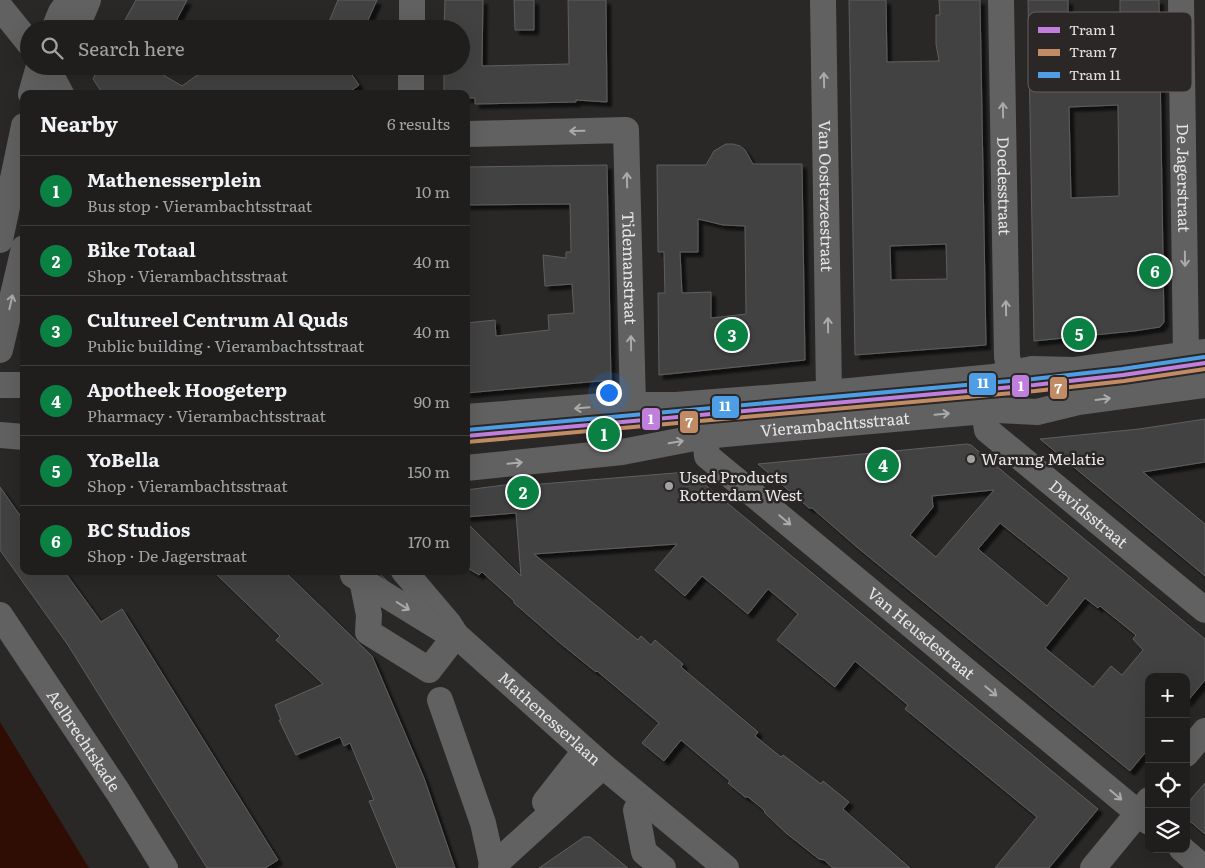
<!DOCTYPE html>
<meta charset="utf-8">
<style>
:root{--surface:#1f1e1d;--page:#272726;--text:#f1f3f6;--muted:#a1a2a4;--line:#3c3c3b;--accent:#0b8043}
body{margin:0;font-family:Literata,serif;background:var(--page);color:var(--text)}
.controls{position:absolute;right:15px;bottom:15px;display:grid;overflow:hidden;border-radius:10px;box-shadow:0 5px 20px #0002}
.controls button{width:45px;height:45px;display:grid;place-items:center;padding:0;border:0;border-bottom:1px solid var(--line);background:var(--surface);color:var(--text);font:25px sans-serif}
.you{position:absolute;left:608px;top:392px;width:18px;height:18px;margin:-12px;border:4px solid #fff;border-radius:50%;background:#1a73e8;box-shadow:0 0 0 8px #1a73e833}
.badge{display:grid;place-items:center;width:32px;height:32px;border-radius:50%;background:var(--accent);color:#fff;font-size:16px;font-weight:700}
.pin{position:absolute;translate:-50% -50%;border:2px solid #fff;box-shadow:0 1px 5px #0006}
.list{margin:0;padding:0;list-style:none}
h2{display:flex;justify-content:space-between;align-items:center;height:65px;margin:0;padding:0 20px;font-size:21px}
h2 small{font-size:16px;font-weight:400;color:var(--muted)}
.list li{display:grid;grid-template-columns:32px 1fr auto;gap:15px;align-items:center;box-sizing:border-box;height:70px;padding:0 20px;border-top:1px solid var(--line)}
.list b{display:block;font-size:19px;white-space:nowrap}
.list p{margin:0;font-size:16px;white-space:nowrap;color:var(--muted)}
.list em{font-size:16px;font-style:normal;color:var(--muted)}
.icon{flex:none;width:28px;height:28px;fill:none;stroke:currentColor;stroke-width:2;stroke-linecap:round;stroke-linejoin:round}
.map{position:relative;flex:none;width:1205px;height:868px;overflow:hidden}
.search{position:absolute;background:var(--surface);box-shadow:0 5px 20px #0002;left:20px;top:20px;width:450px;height:55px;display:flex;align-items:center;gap:12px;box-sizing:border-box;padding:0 18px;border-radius:28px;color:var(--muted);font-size:19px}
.panel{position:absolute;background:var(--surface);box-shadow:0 5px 20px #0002;left:20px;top:90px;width:450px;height:485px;border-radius:10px}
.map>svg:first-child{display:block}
</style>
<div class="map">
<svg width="1205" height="868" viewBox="0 0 1205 868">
<defs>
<filter id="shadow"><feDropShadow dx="4.5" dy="4.5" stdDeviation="1" flood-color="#0009"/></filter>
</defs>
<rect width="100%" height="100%" fill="#292827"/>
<path fill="#300d04" d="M0,722l89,146h-89z"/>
<path fill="#434242" stroke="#5f5e5e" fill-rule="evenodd" filter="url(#shadow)" d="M136,0h51l-15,29h-52z
M338,0h39l-13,29h-38z
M445,0h38l-1,66 87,-2 -1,-64h38l1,102 -31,-2v2l-101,2v-6h-9v-4h-22v-28h17v-37h-17z
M514,0h20v30h-19z
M849,0h37l1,62 52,-1 -3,-17v-29h4l-1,-15h41l6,345 -131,10zM946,244l1,35 -56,1 -1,-34z
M1028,0h40l1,82 48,-1v-39l3,1v-43h39l5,322 -4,5 -26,4 -100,10zM1118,105l1,91 -48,2 -2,-91z
M100,66h48l34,20 28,-20h136l13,19 -12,9h-244l-10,-15z
M726,144h7l7,2 5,4 8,14h49l3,196 -146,15 -1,-82h7l-1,-41h-6l-1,-87h49l8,-14zM698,219l25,6 22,1 1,88 -35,4v-26l-29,1 -2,-41h18z
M607,165l4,215 -145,13v-70l29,-3 1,16 53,-6 -1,-15 26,-2 -2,-29 -27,2 -2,-31 23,3v-6h5l-1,-48 -104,1v-38z
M1205,419v43l-62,10 62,52v52l-165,-137 99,-10z
M967,444l4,1 234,194v41l-19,23v-26h-37v71l-19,23 -272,-223 -46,-40h-3l-51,-44zM994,490l-58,67 -26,-22 23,-28 -1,-11zM1000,523l69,55 -22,28 -69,-57zM1085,598l13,10 2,-2 36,29 -3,4 10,11 -21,25 -11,-9 -18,21 -48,-39z
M687,472l4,1 407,336 -49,59h-54l42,-51 -132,-108 3,-4 -53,-44 -20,26 -58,-47 21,-26 -30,-25 -20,25 -46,-38 -17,20 -30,-26 22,-26 -143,10 104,86 3,-4 10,9 4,-5 28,24 -2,3 77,65 -3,4 26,21 2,-2 38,29 2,-3 26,21 -6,7 67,59h-77l-9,-8 -5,-1 -33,-26 -21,-20 -1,-3 -16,-13h-3l-17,-14 2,-2 -49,-41 -17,21 -22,-18 17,-20 -62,-52 -1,1 -36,-29 -46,-40v-2l-32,-29 -3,3 -13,-8v-45l55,54 -5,-63 -50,4v-27l46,-6 17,1z
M0,487l24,34v50h40l37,51 21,-13 156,251 -13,8h-58l-139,-223 -68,-95z
M213,571h71l88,85 52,122 31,90h-58l-28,-67 5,-1 -24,-57 -6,3 -4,-9 -44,18 -17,-35h2l-6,-15 48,-21 -47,-44 4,-4z
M1205,783v51l-19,-16v-13z
M584,837h6l38,31h-89z"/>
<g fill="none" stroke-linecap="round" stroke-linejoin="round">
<g stroke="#626161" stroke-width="26">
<path id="s1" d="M823,0l6,393"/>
<path id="s2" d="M1001,0l6,357 4,16"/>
<path id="s3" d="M1181,0l5,356"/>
<path d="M0,7l29,36"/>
<path d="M54,29l7,-17 9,-12"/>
<path d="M76,29l12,-29"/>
<path d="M412,29v-29"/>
<path d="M46,66l15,28"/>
<path d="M31,94l8,-28"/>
<path d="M411,94v-28"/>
<path id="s4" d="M466,134l160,-4 7,275"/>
<path d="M0,240l24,-114"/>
<path d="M0,350l24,-102"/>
<path d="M0,385h24"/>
<path id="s5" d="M984,411l3,19 218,180"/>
<path d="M466,417l151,-12h59l153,-12 164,-16 39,-8 43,1 130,-18"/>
<path d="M0,435l24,2"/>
<path id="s6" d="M705,436l2,20 442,366"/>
<path id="s7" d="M466,468l156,-16 83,-16 20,-2 271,-24 41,2 41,-10 127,-17"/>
<path id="s8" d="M404,571l45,53 7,11 147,131 123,102"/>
<path d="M353,575l93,57"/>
<path d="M362,580l7,35 -1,17 61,38 27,-35"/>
<path id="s9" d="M0,615l118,177 47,76"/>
<path d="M440,700l43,123 10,45"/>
<path d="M1186,754l19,-23"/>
<path d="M643,800l-7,10 8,42 19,16"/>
<path d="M545,802l40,-51"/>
<path d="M1182,849l22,19"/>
<path d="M491,868l112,-102"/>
<path d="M1093,868l56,-68"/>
</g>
<path stroke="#605f5e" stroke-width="1" d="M376,571l207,183 134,114
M390,571l217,192 127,105"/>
<g stroke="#2a2726" stroke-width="8">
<path id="tram-1" d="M466,436l568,-51 89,-10 82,-12"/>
</g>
<g stroke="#2a2726" stroke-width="8">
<path id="tram-2" d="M467,442l568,-51 89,-10 81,-12"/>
</g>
<g stroke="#2a2726" stroke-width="8">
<path id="tram-3" d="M466,430l567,-51 89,-10 82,-12"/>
</g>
<use href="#tram-1" stroke="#c07fdc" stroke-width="4"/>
<use href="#tram-2" stroke="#c18c65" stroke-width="4"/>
<use href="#tram-3" stroke="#4d9ee5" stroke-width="4"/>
</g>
<defs><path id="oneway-shaft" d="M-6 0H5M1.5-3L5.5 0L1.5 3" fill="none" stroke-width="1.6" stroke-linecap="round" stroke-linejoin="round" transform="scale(1.25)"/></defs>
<g stroke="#abaaaa">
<use href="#oneway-shaft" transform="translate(824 80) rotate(-91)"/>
<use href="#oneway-shaft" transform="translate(1003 110) rotate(-91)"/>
<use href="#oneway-shaft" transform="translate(577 131) rotate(179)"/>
<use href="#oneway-shaft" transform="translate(627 180) rotate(-91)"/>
<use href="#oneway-shaft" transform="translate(1185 259) rotate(89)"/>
<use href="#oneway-shaft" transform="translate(11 302) rotate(-77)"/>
<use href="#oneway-shaft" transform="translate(1006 308) rotate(-91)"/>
<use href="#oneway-shaft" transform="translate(828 325) rotate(-91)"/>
<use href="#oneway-shaft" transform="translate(631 343) rotate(-91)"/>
<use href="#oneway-shaft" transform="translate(1103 399) rotate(-7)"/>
<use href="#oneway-shaft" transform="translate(582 408) rotate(175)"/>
<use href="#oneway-shaft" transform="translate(942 414) rotate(-5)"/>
<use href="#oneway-shaft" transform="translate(676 442) rotate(-10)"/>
<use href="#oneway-shaft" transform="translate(515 463) rotate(-6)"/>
<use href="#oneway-shaft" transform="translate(785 520) rotate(40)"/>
<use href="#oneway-shaft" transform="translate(403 606) rotate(32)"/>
<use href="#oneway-shaft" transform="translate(991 691) rotate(40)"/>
<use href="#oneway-shaft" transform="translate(1116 795) rotate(40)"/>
</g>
<g fill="#a4a3a2" stroke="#2a2726" stroke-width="2">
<circle cx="971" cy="459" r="5"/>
<circle cx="669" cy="486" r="5"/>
</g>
<g text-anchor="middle" stroke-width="5" stroke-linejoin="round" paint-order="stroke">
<g font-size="16" fill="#e7e5e5" stroke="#2a2726">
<text dy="6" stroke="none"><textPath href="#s3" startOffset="178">De Jagerstraat</textPath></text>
<text dy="6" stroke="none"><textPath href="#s2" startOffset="186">Doedesstraat</textPath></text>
<text dy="6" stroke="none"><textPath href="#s1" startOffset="196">Van Oosterzeestraat</textPath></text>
<text dy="6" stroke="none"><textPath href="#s4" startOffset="298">Tidemanstraat</textPath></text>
<text dy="6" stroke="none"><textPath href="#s7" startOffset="372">Vierambachtsstraat</textPath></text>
<text dy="6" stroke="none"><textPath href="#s5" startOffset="151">Davidsstraat</textPath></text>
<text dy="6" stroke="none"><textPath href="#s6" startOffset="298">Van Heusdestraat</textPath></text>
<text dy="6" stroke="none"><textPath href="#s8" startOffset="208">Mathenesserlaan</textPath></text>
<text dy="6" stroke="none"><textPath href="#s9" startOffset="151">Aelbrechtskade</textPath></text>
</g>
<g font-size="16" fill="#e7e5e5" stroke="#2a2726" text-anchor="start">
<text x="981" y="465">Warung Melatie</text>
<text x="679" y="483">Used Products<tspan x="679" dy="18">Rotterdam West</tspan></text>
</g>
</g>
<rect x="1028" y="12" width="164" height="80" rx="8" fill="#2a2726" stroke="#63605f" stroke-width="1"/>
<rect x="1038" y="27" width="22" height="6" fill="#c07fdc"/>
<rect x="1038" y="49" width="22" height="7" fill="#c18c65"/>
<rect x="1038" y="72" width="22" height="6" fill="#4d9ee5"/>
<g font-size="14" fill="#e7e5e5">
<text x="1069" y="35">Tram 1</text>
<text x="1069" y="57">Tram 7</text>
<text x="1069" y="80">Tram 11</text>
</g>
<g stroke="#2a2726" stroke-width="2">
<rect x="968" y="372" width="29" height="24" rx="5" fill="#4d9ee5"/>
<rect x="1011" y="374" width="19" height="24" rx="5" fill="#c07fdc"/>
<rect x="1049" y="376" width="19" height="24" rx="5" fill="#c18c65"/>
<rect x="711" y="395" width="29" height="24" rx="5" fill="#4d9ee5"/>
<rect x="641" y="407" width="20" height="24" rx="5" fill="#c07fdc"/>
<rect x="679" y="410" width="20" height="24" rx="5" fill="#c18c65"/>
</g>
<g font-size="14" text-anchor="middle" font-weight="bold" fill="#fff">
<text x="983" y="388">11</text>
<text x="1021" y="391">1</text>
<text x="1058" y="393">7</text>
<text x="725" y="411">11</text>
<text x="651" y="424">1</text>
<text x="689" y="427">7</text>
</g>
</svg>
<div class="controls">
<button>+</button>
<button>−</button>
<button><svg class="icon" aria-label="locate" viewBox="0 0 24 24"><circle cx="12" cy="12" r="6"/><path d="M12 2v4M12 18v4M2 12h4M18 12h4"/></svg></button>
<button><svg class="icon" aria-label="layers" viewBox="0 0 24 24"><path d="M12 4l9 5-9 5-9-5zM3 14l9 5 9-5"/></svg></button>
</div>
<div class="you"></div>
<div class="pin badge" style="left:604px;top:434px">1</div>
<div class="pin badge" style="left:523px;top:492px">2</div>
<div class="pin badge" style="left:732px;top:335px">3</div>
<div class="pin badge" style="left:883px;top:465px">4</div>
<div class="pin badge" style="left:1079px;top:334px">5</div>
<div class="pin badge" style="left:1155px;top:271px">6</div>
<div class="search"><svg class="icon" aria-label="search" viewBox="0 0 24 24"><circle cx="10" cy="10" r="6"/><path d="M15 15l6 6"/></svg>Search here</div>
<section class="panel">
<h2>Nearby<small>6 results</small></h2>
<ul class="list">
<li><span class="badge">1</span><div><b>Mathenesserplein</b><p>Bus stop · Vierambachtsstraat</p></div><em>10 m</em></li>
<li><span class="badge">2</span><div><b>Bike Totaal</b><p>Shop · Vierambachtsstraat</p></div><em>40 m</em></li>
<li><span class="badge">3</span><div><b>Cultureel Centrum Al Quds</b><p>Public building · Vierambachtsstraat</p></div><em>40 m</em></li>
<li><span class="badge">4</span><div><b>Apotheek Hoogeterp</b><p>Pharmacy · Vierambachtsstraat</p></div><em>90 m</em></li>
<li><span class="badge">5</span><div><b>YoBella</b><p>Shop · Vierambachtsstraat</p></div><em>150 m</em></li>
<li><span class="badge">6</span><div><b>BC Studios</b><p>Shop · De Jagerstraat</p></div><em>170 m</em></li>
</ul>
</section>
</div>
